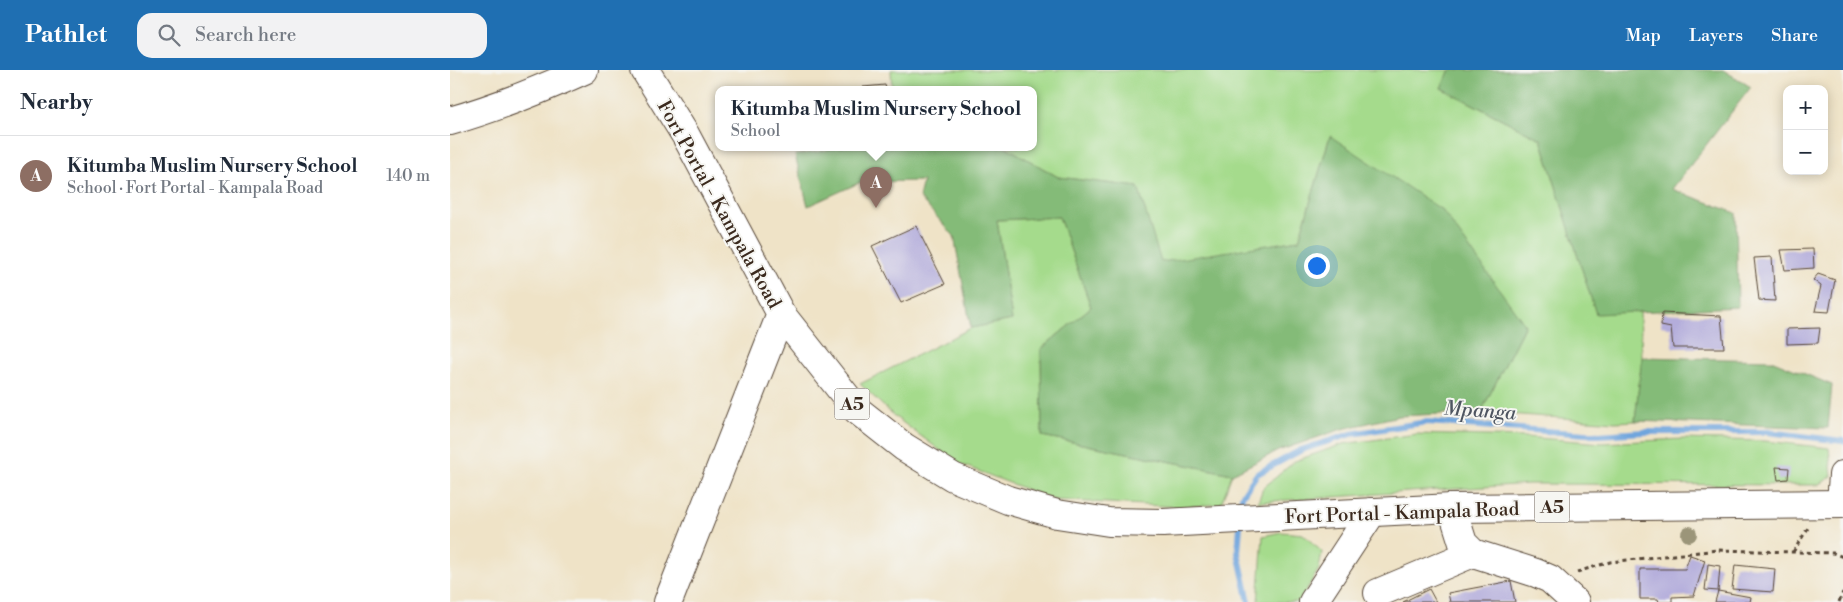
<!DOCTYPE html>
<meta charset="utf-8">
<style>
:root{--surface:#fff;--page:#f2f2f3;--text:#1f2937;--muted:#747a83;--line:#e0e1e3;--accent:#1f6fb2}
body{margin:0;font-family:"Libre Bodoni",serif;background:var(--page);color:var(--text)}
.controls{position:absolute;right:15px;top:15px;display:grid;overflow:hidden;border-radius:10px;box-shadow:0 2px 12px #0003}
.controls button{width:45px;height:45px;display:grid;place-items:center;padding:0;border:0;border-bottom:1px solid var(--line);background:var(--surface);color:var(--text);font:25px sans-serif}
.you{position:absolute;left:866px;top:195px;width:18px;height:18px;margin:-12px;border:4px solid #fff;border-radius:50%;background:#1a73e8;box-shadow:0 0 0 8px #1a73e833}
.badge{display:grid;place-items:center;width:32px;height:32px;border-radius:50%;background:var(--accent);color:#fff;font-size:16px;font-weight:700}
.pin{position:absolute;translate:-50% -41px;filter:drop-shadow(0 1px 2px #0008)}
.pin::after{content:'';position:absolute;top:26px;width:18px;height:15px;background:inherit;clip-path:polygon(0 0,100% 0,50% 100%)}
.popup{position:absolute;left:265px;top:16px;width:322px;height:65px;box-sizing:border-box;display:grid;place-content:center;border-radius:10px;background:var(--surface);filter:drop-shadow(0 1px 4px #0005);font-size:16px;white-space:nowrap;color:var(--muted)}
.popup b{font-size:19px;color:var(--text)}
.popup::after{content:'';position:absolute;left:50%;top:100%;margin-left:-10px;border:10px solid transparent;border-top-color:var(--surface)}
.list{margin:0;padding:0;list-style:none}
h2{display:flex;justify-content:space-between;align-items:center;height:65px;margin:0;padding:0 20px;font-size:21px}
h2 small{font-size:16px;font-weight:400;color:var(--muted)}
.list li{display:grid;grid-template-columns:32px 1fr auto;gap:15px;align-items:center;box-sizing:border-box;height:80px;padding:0 20px;border-top:1px solid var(--line)}
.list b{display:block;font-size:19px;white-space:nowrap}
.list p{margin:0;font-size:16px;white-space:nowrap;color:var(--muted)}
.list em{font-size:16px;font-style:normal;color:var(--muted)}
.icon{flex:none;width:28px;height:28px;fill:none;stroke:currentColor;stroke-width:2;stroke-linecap:round;stroke-linejoin:round}
.map{position:relative;flex:none;width:1393px;height:532px;overflow:hidden}
header{display:flex;align-items:center;gap:30px;box-sizing:border-box;height:70px;padding:0 25px;background:var(--accent);color:#fff}
header strong{font-size:24px}
nav{display:flex;gap:28px;margin-inline-start:auto;font-size:18px}
.search{width:350px;height:45px;background:var(--page);display:flex;align-items:center;gap:12px;box-sizing:border-box;padding:0 18px;border-radius:15px;color:var(--muted);font-size:19px}
main{display:flex}
aside{flex:1;background:var(--surface)}
.map>svg:first-child{display:block}
</style>
<header>
<strong>Pathlet</strong>
<div class="search"><svg class="icon" aria-label="search" viewBox="0 0 24 24"><circle cx="10" cy="10" r="6"/><path d="M15 15l6 6"/></svg>Search here</div>
<nav><a>Map</a><a>Layers</a><a>Share</a></nav>
</header>
<main>
<aside>
<h2>Nearby<small></small></h2>
<ul class="list">
<li><span class="badge" style="background:#8d6e63">A</span><div><b>Kitumba Muslim Nursery School</b><p>School · Fort Portal - Kampala Road</p></div><em>140 m</em></li>
</ul>
</aside>
<div class="map">
<svg width="1393" height="532" viewBox="0 0 1393 532">
<rect width="100%" height="100%" fill="#f6f6f2"/>
<filter id="ink" filterUnits="userSpaceOnUse"><feTurbulence type="fractalNoise" baseFrequency=".02" numOctaves="2"/><feDisplacementMap in="SourceGraphic" scale="10" xChannelSelector="R" yChannelSelector="G"/><feConvolveMatrix kernelMatrix="1 2 1 2 8 2 1 2 1" color-interpolation-filters="sRGB"/></filter>
<filter id="wash" filterUnits="userSpaceOnUse"><feTurbulence type="fractalNoise" baseFrequency=".0096" numOctaves="4" result="noise"/><feDisplacementMap in="SourceGraphic" scale="20" xChannelSelector="R" yChannelSelector="G"/><feGaussianBlur stdDeviation="1.12" result="paint"/><feColorMatrix in="noise" values="0 0 0 0 0 0 0 0 0 0 0 0 0 0 0 0 0 1.4 0 .05"/><feComposite in="paint" operator="in"/></filter>
<g filter="url(#wash)">
<rect width="100%" height="100%" fill="#efe3c7"/>
<path fill="#a5db8c" stroke="#708255" d="M441,0h559l-9,18 100,51 55,174 44,-1 2,45 -7,64 -20,1 -134,-10 44,-87 -195,-189 -31,104 -154,26 -7,-79 -80,-10 -52,-30h28v-58h-142z
M609,147l32,90 -50,42 1,87 190,38 -11,30 -41,3 -126,-7 -97,-37 -63,-47 -34,-32 111,-56 41,-8 -15,-100z
M967,364l108,3 77,6 80,-4 83,2 64,7 3,28 -13,9 -290,-1 -271,18 5,-14 32,-27 48,-17z
M831,462l22,2 19,18 -3,17 -20,33h-41l5,-66z"/>
<path fill="#84bb78" stroke="#60724b" d="M1000,0h273l28,17 -79,102 64,24 2,94 -142,7 -55,-175 -100,-51z
M880,66l112,74 83,115 -44,87 -82,4 -57,13 -64,22 -46,23 -190,-38 -1,-87 50,-42 -32,-90 -62,3 15,100 -41,8 -17,-92 -35,-39 4,-16 -62,1 -53,24 -13,-51 51,-8h160l52,30 80,10 23,75 138,-22z
M1192,287l129,3 61,25 -4,43 -193,-7z"/>
<g fill="none" stroke-linecap="round" stroke-linejoin="round">
<path stroke="#70a5dd" stroke-width="6" d="M790,444l2,-18 15,-22 44,-24 50,-16 76,-12 172,13 45,-3h124l75,9
M790,456l-2,27 11,49"/>
</g>
<g id="blocks">
<path fill="#b4addb" d="M435,15l1,4h-22l-1,-2z
M466,156l29,58 -44,19 -29,-57z
M1363,179l1,19 -29,2 -4,-20z
M1322,187l3,44 -16,-1 -5,-42z
M1368,204l17,6 -6,32 -14,-1 6,-25 -8,-6z
M1212,243l59,3 3,32h-51l-2,-20 -10,-2z
M1370,258l-2,15 -31,1v-15z
M1326,397l13,1 -1,11 -10,1z
M1240,485l15,5 -11,36 -22,1v5h-13l-1,-3h-18v-30h45z
M1258,494l12,2 -2,25 -13,-1z
M1285,495l40,4 -2,23 -41,-3z
M1061,511l4,21h-65l-2,-9z
M979,519l7,13h-33z
M1268,521l33,6 -1,5h-35z"/>
</g>
</g>
<g filter="url(#ink)">
<use href="#blocks" fill-opacity="0" stroke="#564637" stroke-width="1"/>
<g fill="none" stroke-linecap="round" stroke-linejoin="round">
<g stroke="#564637" stroke-width="30">
<path id="minor" d="M0,51c46,-13 90,-31 134,-51
M1391,434l2,-29
M928,523l95,-40
M218,532l113,-288
M863,532l59,-90"/>
</g>
<g stroke="#564637" stroke-width="30">
<path id="major" d="M1002,438l11,35 10,10 63,20 14,6 25,23"/>
</g>
<g stroke="#564637" stroke-width="30">
<path id="highway" d="M195,0l41,66 95,178 76,96 47,37 49,30 55,23 49,14 52,8 54,1 289,-15 391,-4"/>
</g>
<path stroke="#564637" stroke-width="3" stroke-dasharray="4 4" stroke-linecap="butt" d="M1343,482l15,-24
M1127,502l33,-10 108,-12 115,3 10,4
M1389,532l4,-10"/>
<use href="#minor" stroke="#fff" stroke-width="28"/>
<use href="#major" stroke="#fff" stroke-width="28"/>
<use href="#highway" stroke="#fff" stroke-width="28"/>
</g>
<circle fill="#9b9579" cx="1239" cy="464" r="8"/>
</g>
<g text-anchor="middle" stroke-width="4" stroke-linejoin="round" paint-order="stroke">
<g fill="#f6f6f2" stroke="#73675e" stroke-width="1">
<rect x="384.5" y="318.5" width="35" height="31" rx="4"/>
<rect x="1084.5" y="421.5" width="35" height="31" rx="4"/>
</g>
<g font-size="18" font-weight="bold" fill="#3b2a1e">
<text x="402" y="340">A5</text>
<text x="1102" y="443">A5</text>
</g>
<g font-size="19" fill="#3b2a1e" stroke="#f6f6f2">
<text transform="translate(270 134) rotate(61)" y="7">Fort Portal - Kampala Road</text>
<text transform="translate(952 442) rotate(-2)" y="7">Fort Portal - Kampala Road</text>
</g>
<g font-size="20" font-style="italic" fill="#4e5561" stroke="#f6f6f2">
<text transform="translate(1030 340) rotate(4)" y="7">Mpanga</text>
</g>
</g>
</svg>
<div class="controls">
<button>+</button>
<button>−</button>
</div>
<div class="you"></div>
<div class="pin badge" style="left:426px;top:138px;background:#8d6e63">A</div>
<div class="popup"><b>Kitumba Muslim Nursery School</b>School</div>
</div>
</main>
